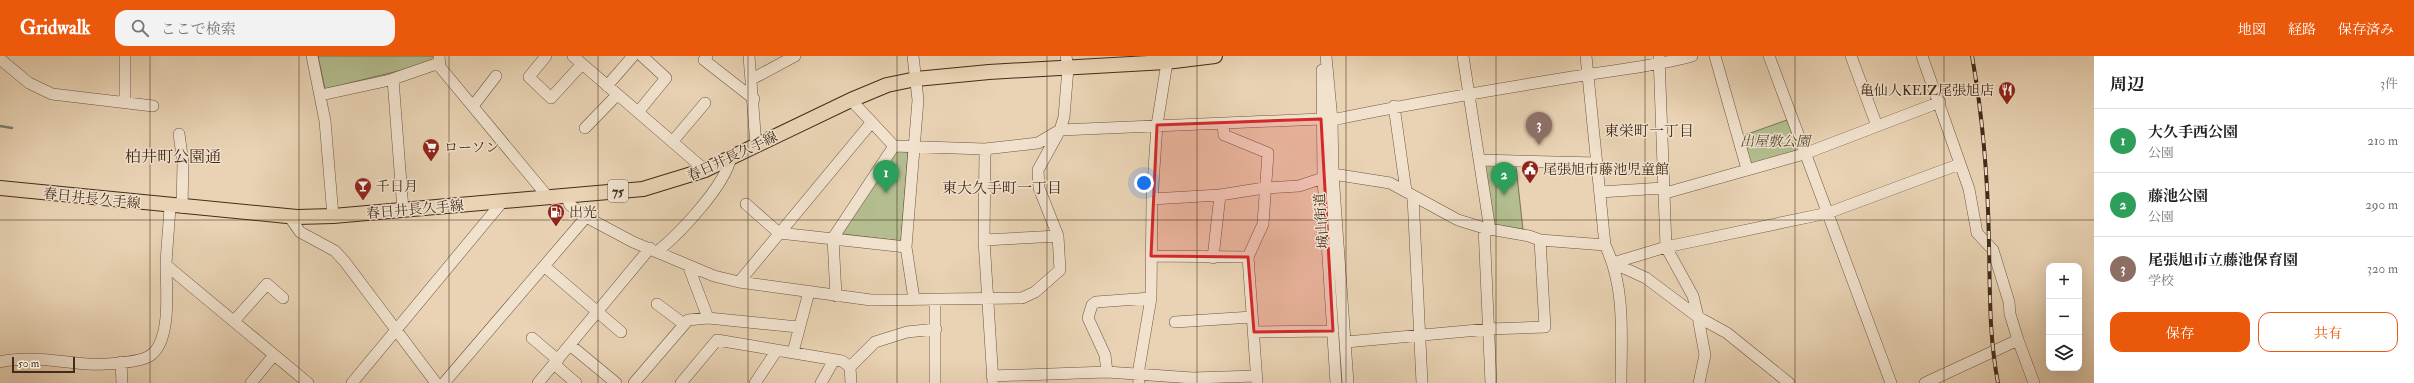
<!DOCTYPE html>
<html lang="ja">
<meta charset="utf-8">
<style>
:root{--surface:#fff;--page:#f2f2f2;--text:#202124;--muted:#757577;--line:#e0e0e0;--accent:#ea580c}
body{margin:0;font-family:"IM FELL Double Pica","Noto Serif JP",serif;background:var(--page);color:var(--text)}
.controls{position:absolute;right:12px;bottom:12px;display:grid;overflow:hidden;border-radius:8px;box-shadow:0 4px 16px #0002}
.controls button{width:36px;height:36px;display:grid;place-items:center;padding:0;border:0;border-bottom:1px solid var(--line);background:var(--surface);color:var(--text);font:20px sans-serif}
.scale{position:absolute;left:12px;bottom:10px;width:63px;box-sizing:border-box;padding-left:4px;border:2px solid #432b1a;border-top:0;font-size:11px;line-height:14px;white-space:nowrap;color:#432b1a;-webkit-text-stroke:3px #f1e2ce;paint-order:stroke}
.you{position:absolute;left:1144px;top:127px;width:14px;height:14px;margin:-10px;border:3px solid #fff;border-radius:50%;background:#1a73e8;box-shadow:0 0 0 6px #1a73e833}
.badge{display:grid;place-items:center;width:26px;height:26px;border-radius:50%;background:var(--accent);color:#fff;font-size:13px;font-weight:700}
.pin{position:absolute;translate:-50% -33px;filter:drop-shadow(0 1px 2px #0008)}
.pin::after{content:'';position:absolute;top:21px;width:14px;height:12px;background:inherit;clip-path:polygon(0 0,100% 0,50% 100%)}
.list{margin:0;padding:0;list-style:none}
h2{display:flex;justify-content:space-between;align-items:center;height:52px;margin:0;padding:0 16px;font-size:17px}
h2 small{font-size:13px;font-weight:400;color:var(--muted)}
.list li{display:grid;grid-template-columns:26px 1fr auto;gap:12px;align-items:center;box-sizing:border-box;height:64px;padding:0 16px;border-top:1px solid var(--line)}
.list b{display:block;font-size:15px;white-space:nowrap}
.list p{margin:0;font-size:13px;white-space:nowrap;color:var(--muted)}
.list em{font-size:13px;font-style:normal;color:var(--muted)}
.actions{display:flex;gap:8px;padding:12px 16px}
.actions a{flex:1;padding:9px 0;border:1px solid var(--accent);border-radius:12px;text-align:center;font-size:14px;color:var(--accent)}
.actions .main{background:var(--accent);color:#fff}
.icon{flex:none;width:22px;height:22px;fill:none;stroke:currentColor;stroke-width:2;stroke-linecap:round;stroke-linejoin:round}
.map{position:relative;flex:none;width:2094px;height:327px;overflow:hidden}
header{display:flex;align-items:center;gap:24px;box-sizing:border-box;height:56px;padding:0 20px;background:var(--accent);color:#fff}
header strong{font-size:19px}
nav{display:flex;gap:22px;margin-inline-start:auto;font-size:14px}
.search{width:280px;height:36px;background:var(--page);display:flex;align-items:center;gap:10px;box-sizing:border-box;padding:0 14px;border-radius:12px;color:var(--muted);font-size:15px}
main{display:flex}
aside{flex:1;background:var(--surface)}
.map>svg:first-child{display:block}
</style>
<header>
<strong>Gridwalk</strong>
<div class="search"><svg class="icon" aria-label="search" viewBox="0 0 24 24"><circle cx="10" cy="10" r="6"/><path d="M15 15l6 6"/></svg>ここで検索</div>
<nav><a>地図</a><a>経路</a><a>保存済み</a></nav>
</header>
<main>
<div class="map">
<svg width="2094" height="327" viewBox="0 0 2094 327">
<rect width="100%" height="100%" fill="#e9d3b4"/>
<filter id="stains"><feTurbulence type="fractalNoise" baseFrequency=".005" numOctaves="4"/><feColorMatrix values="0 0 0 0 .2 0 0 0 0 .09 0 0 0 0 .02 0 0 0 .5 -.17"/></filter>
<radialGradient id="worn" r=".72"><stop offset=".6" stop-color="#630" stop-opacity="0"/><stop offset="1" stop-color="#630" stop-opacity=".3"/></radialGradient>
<path fill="#b3bd8f" stroke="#7b7454" d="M318,0h115l2,6 -110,27z
M1787,64l12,31 -50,14 -7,-29z
M895,95l13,1 -7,89 -59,-7z
M1484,109l32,1 7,64 -30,-5z"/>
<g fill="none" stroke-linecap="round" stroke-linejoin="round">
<path stroke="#758072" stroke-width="2.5" d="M0,70l12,2"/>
<g stroke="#6c5540" stroke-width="12">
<path id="minor" d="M125,0v45
M312,0l13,65 8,95
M439,0l1,11 108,130
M546,0l-17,21 22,21 31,-34
M573,0l132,114
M707,0l-3,4 50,39
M749,0l7,89
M913,0l5,44 -12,147 8,52
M1326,0l6,64 1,54 15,209
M1463,0l27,174
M1586,0l19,189c21,43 16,91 16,138
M1659,0l7,191 27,49 5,21 7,38 -6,28
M1715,0l32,113
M1769,0l122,327
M1851,0l26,70
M1922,0l47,133 8,44 16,17 16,52 1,12 8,26 16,43
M0,3l29,24 23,11 101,12
M1322,14l1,108 13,205
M393,23l10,131
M752,23l43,-23
M607,30l26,-30
M321,39l69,-15 49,-17
M851,44l43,46 91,3 53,-6 22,-13 261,-11
M473,50l23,-30
M1394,50l12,85
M639,55l27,-33 -24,-22
M1332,64c80,-17 160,-30 240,-43 41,-7 81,-10 120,-21
M1223,68l1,11 44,18 -5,71 -15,33 9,126
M585,72l32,-33
M179,78l4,29 -1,44
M673,85l32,-38
M985,93l-1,91 9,142
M1480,104l117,3
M1333,118l57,9 68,37 26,8 45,8 11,4 65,5
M1600,136l63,-4 6,4 135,-38 136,-52
M566,140l4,9 16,12 47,25 81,34 25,6 132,18 151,-2 13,-6 25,-22 -2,-34 -19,-48 -1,-18 22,-40 4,-13 4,-49 -2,-12
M1413,140l9,187
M1152,143l68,-4 44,-7 35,-2 24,-8
M746,148l33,29 127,14
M289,160l11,16 35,19 10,11 91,121
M1484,172l7,155
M984,184l74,-4
M657,196c23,-19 68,-66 74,-95
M1151,200l97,1
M1213,202l7,-63
M1613,207l53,-16 162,-34 132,-49
M1613,207l33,15 52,39 29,16 62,50
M166,209l142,118
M688,209l20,53
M544,210l77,66
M739,226l132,-159
M836,240l-3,-58 61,-92
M935,244v83
M657,248l27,20
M234,265l33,-37 16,14
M1175,266l77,-5
M1254,276l79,-1
M532,282l26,22
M1346,286l143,-13 56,-2 -5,-87
M570,289l46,38
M793,296l16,-60
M0,306c29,-7 59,0 88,2 13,1 53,-1 63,-9 21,-16 15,-67 15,-91 1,-19 3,-38 4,-58
M121,306l1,21
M554,308l22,19
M850,311l25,-25 32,-10 29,-3
M1107,316l-2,-17 -17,-37 4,-13 4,-3 55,-4
M992,320l115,-4 86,6 63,-2
M251,327l23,-28
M352,327l151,-182
M444,327l142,-166
M538,327l112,-135
M634,327l54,-63 20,-2 90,9
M681,327l36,-43 125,21 8,6 1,16
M755,327l22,-33
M821,327l13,-23
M1139,327l-1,-9 13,-76 1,-99 5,-74 11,-69
M1925,327l93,-43"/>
</g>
<g stroke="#432b1a" stroke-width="16">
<path id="major" d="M0,132l297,29 36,-1 310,-27 62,-19 146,-70 36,-15 29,-6 73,-7 177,-10 49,-6"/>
</g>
<use href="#minor" stroke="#f1e2ce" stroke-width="11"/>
<use href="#major" stroke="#e9d3b4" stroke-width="14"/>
<g stroke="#432b1a" stroke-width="4">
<path id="rail" d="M1972,0c11,62 16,125 17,188 1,47 0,92 9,139"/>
</g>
<use href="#rail" stroke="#f1e2ce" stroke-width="2.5" stroke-dasharray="8" stroke-linecap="butt"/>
</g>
<path fill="#d62828" fill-opacity="0.2" stroke="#d62828" stroke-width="3" stroke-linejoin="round" d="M1321,63l12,212 -79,1 -6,-75 -97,-1 6,-131z"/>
<path fill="none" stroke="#432b1a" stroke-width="1" stroke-opacity="0.55" d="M150,0v327M299,0v327M449,0v327M598,0v327M748,0v327M897,0v327M1047,0v327M1197,0v327M1346,0v327M1496,0v327M1645,0v327M1795,0v327M1944,0v327M0,164h2094"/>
<defs>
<g id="restaurant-pin" transform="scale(0.9)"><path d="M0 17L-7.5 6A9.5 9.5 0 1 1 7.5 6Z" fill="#8f2418" stroke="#f1e2ce"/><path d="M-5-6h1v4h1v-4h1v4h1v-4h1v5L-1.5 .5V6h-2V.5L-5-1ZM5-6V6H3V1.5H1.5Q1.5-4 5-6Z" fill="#fff"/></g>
<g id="supermarket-pin" transform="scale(0.9)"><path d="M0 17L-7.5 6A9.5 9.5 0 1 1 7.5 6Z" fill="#8f2418" stroke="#f1e2ce"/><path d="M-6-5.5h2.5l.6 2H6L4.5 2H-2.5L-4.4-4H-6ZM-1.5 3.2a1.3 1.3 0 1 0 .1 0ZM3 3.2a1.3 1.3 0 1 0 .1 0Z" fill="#fff"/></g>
<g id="civic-pin" transform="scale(0.9)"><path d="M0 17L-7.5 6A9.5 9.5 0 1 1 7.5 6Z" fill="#8f2418" stroke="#f1e2ce"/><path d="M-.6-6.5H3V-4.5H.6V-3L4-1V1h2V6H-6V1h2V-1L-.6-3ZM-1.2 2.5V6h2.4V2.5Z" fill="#fff"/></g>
<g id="bar-pin" transform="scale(0.9)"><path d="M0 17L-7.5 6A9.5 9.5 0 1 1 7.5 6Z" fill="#8f2418" stroke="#f1e2ce"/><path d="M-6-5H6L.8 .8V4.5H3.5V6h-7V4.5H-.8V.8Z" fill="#fff"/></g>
<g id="fuel-pin" transform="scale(0.9)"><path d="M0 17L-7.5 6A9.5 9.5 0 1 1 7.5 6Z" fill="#8f2418" stroke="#f1e2ce"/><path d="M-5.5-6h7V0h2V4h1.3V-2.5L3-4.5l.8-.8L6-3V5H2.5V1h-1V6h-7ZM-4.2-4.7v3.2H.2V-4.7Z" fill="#fff"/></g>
</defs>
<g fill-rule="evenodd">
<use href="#restaurant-pin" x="2007" y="34"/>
<use href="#supermarket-pin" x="431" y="91"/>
<use href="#civic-pin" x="1530" y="113"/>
<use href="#bar-pin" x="363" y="130"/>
<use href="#fuel-pin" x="556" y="156"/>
</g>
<g text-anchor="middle" stroke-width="3" stroke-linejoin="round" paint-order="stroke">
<rect fill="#f1e2ce" stroke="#776250" stroke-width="1" x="608" y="124" width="20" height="22" rx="3"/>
<g font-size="13" font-weight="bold" fill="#432b1a">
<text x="618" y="140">75</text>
</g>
<g font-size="14" fill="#432b1a" stroke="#f1e2ce" text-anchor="start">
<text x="1994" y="39" text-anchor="end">亀仙人KEIZ尾張旭店</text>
<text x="444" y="96">ローソン</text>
<text x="1543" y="118">尾張旭市藤池児童館</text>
<text x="376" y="135">千日月</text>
<text x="569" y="161">出光</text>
</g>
<g font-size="14" font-style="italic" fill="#594831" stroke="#f1e2ce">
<text x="1775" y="90">出屋敷公園</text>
</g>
<g font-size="14" fill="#432b1a" stroke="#f1e2ce">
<text transform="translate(732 100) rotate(-25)" y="5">春日井長久手線</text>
<text transform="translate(92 142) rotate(6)" y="5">春日井長久手線</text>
<text transform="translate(415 153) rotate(-5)" y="5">春日井長久手線</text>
<text transform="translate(1321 165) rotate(-94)" y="5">城山街道</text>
</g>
<g font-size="15" fill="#432b1a" stroke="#f1e2ce">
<text x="1649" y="80">東栄町一丁目</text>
<text x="1002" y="137">東大久手町一丁目</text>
</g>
<g font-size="16" fill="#432b1a" stroke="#f1e2ce">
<text x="173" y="106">柏井町公園通</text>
</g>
</g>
<rect width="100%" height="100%" filter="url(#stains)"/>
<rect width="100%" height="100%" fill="url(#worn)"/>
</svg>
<div class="controls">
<button>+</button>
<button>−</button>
<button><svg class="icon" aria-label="layers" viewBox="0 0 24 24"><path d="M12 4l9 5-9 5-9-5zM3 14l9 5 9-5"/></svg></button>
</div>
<div class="scale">50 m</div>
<div class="you"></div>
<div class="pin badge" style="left:886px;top:137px;background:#2e9e5b">1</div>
<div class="pin badge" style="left:1504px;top:139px;background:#2e9e5b">2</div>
<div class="pin badge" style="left:1539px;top:89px;background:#8d6e63">3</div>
</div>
<aside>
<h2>周辺<small>3件</small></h2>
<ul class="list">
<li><span class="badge" style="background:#2e9e5b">1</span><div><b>大久手西公園</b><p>公園</p></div><em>210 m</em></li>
<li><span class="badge" style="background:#2e9e5b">2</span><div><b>藤池公園</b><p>公園</p></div><em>290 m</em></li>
<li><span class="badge" style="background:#8d6e63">3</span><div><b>尾張旭市立藤池保育園</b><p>学校</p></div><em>320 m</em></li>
</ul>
<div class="actions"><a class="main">保存</a><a>共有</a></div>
</aside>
</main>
